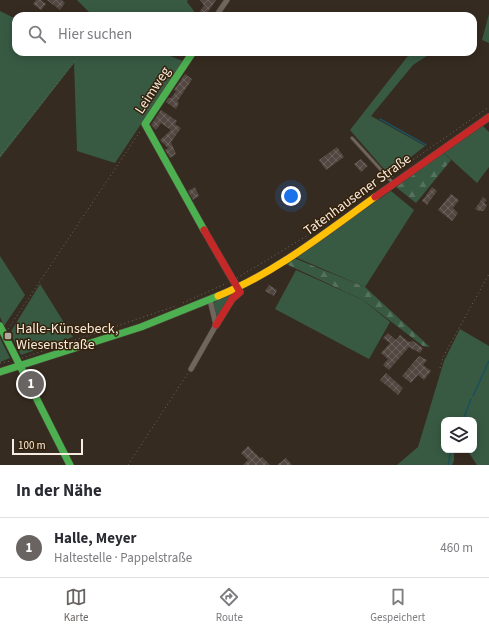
<!DOCTYPE html>
<html lang="de">
<meta charset="utf-8">
<style>
:root{--surface:#fff;--page:#f2f2f3;--text:#2b2b33;--muted:#7c7c81;--line:#e1e1e2;--accent:#696362}
body{margin:0;font-family:"Source Sans 3",sans-serif;background:var(--page);color:var(--text)}
.controls{position:absolute;right:12px;bottom:12px;display:grid;overflow:hidden;border-radius:8px;box-shadow:0 2px 10px #0003}
.controls button{width:36px;height:36px;display:grid;place-items:center;padding:0;border:0;border-bottom:1px solid var(--line);background:var(--surface);color:var(--text);font:20px sans-serif}
.scale{position:absolute;left:12px;bottom:10px;width:71px;box-sizing:border-box;padding-left:4px;border:2px solid #f8ecde;border-top:0;font-size:11px;line-height:14px;white-space:nowrap;color:#f8ecde;-webkit-text-stroke:3px #35220c;paint-order:stroke}
.you{position:absolute;left:291px;top:196px;width:14px;height:14px;margin:-10px;border:3px solid #fff;border-radius:50%;background:#1a73e8;box-shadow:0 0 0 6px #1a73e833}
.badge{display:grid;place-items:center;width:26px;height:26px;border-radius:50%;background:var(--accent);color:#fff;font-size:13px;font-weight:700}
.pin{position:absolute;translate:-50% -50%;border:2px solid #fff;box-shadow:0 1px 4px #0006}
.list{margin:0;padding:0;list-style:none}
h2{display:flex;justify-content:space-between;align-items:center;height:52px;margin:0;padding:0 16px;font-size:17px}
h2 small{font-size:13px;font-weight:400;color:var(--muted)}
.list li{display:grid;grid-template-columns:26px 1fr auto;gap:12px;align-items:center;box-sizing:border-box;height:60px;padding:0 16px;border-top:1px solid var(--line)}
.list b{display:block;font-size:15px;white-space:nowrap}
.list p{margin:0;font-size:13px;white-space:nowrap;color:var(--muted)}
.list em{font-size:13px;font-style:normal;color:var(--muted)}
.icon{flex:none;width:22px;height:22px;fill:none;stroke:currentColor;stroke-width:2;stroke-linecap:round;stroke-linejoin:round}
.map{position:relative;flex:none;width:489px;height:465px;overflow:hidden}
.search{position:absolute;background:var(--surface);box-shadow:0 2px 10px #0003;left:12px;right:12px;top:12px;height:44px;display:flex;align-items:center;gap:10px;box-sizing:border-box;padding:0 14px;border-radius:12px;color:var(--muted);font-size:15px}
.sheet{height:112px;background:var(--surface)}
nav{display:flex;justify-content:space-around;align-items:center;box-sizing:border-box;height:56px;border-top:1px solid var(--line);background:var(--surface);font-size:11px;color:var(--muted)}
nav a{display:grid;justify-items:center;gap:2px}
nav .on{color:var(--accent)}
.map>svg:first-child{display:block}
</style>
<div class="map">
<svg width="489" height="465" viewBox="0 0 489 465">
<defs>
<pattern id="forest-firs" width="22" height="20" patternUnits="userSpaceOnUse"><rect width="22" height="20" fill="#385a43"/><path d="M5 1l3.5 6h-7zM16 11l3.5 6h-7z" fill="#56725e"/></pattern>
<pattern id="building-cross-hatch" width="8" height="8" patternUnits="userSpaceOnUse"><rect width="8" height="8" fill="#534742"/><path d="M0 0l8 8M0 8l8-8" fill="none" stroke="#6c625d"/></pattern>
</defs>
<rect width="100%" height="100%" fill="#362b20"/>
<path fill="#385a43" d="M77,0h111l-1,2 7,9 -1,5h-100z
M0,11l16,8v33h144l23,9 -68,102 -38,-12 -3,-88 -74,95z
M489,14v29l-7,-3z
M411,52h22l-20,13 -42,51 54,30 -32,25 -3,5 -40,-46z
M483,126l6,6v35l-12,16 -33,-30z
M391,191l23,19 -49,77 -70,-30z
M0,256l25,39 -21,31 -4,-9z
M296,270l67,30 27,22 -21,37 -94,-50z
M40,284l33,53 -52,18 -11,-22z
M235,291l-17,29 -5,-17z
M460,329l29,17v119h-12l-10,-15h7v-30h-30v30h10v11l-2,4h-55l21,-18 26,-86z
M0,338l10,20 -10,4z"/>
<path fill="url(#forest-firs)" d="M444,153l7,7 -35,43 -20,-16z
M294,258l71,29 65,60 -7,-1 -60,-46 -79,-37z"/>
<g fill="none" stroke-linecap="round" stroke-linejoin="round">
<path stroke="#1c505d" stroke-width="1.5" d="M380,119l46,26
M473,396l16,-35
M463,420l8,-21
M448,465l3,-15"/>
</g>
<path fill="url(#building-cross-hatch)" d="M36,0h5l5,4 -5,6 -8,-6z
M47,0h15l3,3 -5,7z
M200,0h16l-8,12 4,4h-15l7,-11z
M185,74l7,5 -15,23 2,1 -3,6 -10,-7 2,-4h3l5,-7 -2,-1z
M161,110l16,11 -2,3 6,4 -10,14 5,12 -6,4 -5,-8 3,-2 -8,-8 11,-10 -10,-7 -5,7 -5,-5z
M337,147l7,10 -18,13 -7,-10z
M361,159l7,7 -7,6 -7,-8z
M195,187l4,9 -6,4 -5,-9z
M432,187l5,4 -10,14 -5,-4z
M451,194l8,6 -6,8 5,5 -6,8 -14,-11z
M483,197l4,3 -3,3 3,2 -3,6h-5l-4,-2z
M269,285l8,5 -3,6 -9,-5z
M388,333l8,7 4,-5 9,7 4,-1 10,7 -3,5 -11,-6 -20,23 -6,-5 5,-6 -7,-6 9,-10 -7,-5z
M419,356l8,4 -4,5 8,6 -7,9 -6,-5 -7,8 -9,-7z
M386,373l17,15 -5,7 -18,-15z
M248,446l12,12 2,-1 8,8h-27l5,-5 -7,-7z
M286,458l6,7h-15z"/>
<g fill="none" stroke-linecap="round" stroke-linejoin="round">
<g stroke="#51473e" stroke-width="4">
<path id="lane" d="M352,138l41,45"/>
</g>
<g stroke="#51473e" stroke-width="6">
<path id="street" d="M216,16l11,-16
M191,369l25,-44 -6,-25"/>
</g>
<g stroke="#51473e" stroke-width="8">
<path id="fast" d="M193,52l-48,72 59,106
M0,326l70,139
M0,372l141,-45 77,-31"/>
</g>
<g stroke="#51473e" stroke-width="8">
<path id="slow" d="M218,296c57,-23 107,-63 157,-99"/>
</g>
<g stroke="#51473e" stroke-width="8">
<path id="jam" d="M375,197l114,-80
M204,230l36,62 -8,7 -16,26"/>
</g>
<path stroke="#6e665d" stroke-width="1" stroke-dasharray="1 3" stroke-linecap="butt" d="M0,156l82,-104
M392,177l5,-6 92,-64
M237,278l91,-55
M183,303l44,-20
M8,329l133,-199
M22,358l154,-52
M0,363l11,-2
M440,368l3,-11 46,-83
M128,465l60,-92"/>
<use href="#lane" stroke="#6f665e" stroke-width="2.5"/>
<use href="#street" stroke="#6f665e" stroke-width="5"/>
<use href="#fast" stroke="#4caf50" stroke-width="7"/>
<use href="#slow" stroke="#ffc107" stroke-width="7"/>
<use href="#jam" stroke="#c62828" stroke-width="7"/>
</g>
<rect fill="#b4a89c" stroke="#35220c" stroke-width="1.5" x="4" y="332" width="8" height="8" rx="2"/>
<g text-anchor="middle" stroke-width="3" stroke-linejoin="round" paint-order="stroke">
<g font-size="14" fill="#f8ecde" stroke="#35220c">
<text transform="translate(152 90) rotate(-57)" y="5">Leimweg</text>
<text transform="translate(357 194) rotate(-36)" y="5">Tatenhausener Straße</text>
</g>
<g font-size="14" fill="#f8ecde" stroke="#35220c" text-anchor="start">
<text x="16" y="333">Halle-Künsebeck,<tspan x="16" dy="16">Wiesenstraße</tspan></text>
</g>
</g>
</svg>
<div class="controls">
<button><svg class="icon" aria-label="layers" viewBox="0 0 24 24"><path d="M12 4l9 5-9 5-9-5zM3 14l9 5 9-5"/></svg></button>
</div>
<div class="scale">100 m</div>
<div class="you"></div>
<div class="pin badge" style="left:31px;top:384px">1</div>
<div class="search"><svg class="icon" aria-label="search" viewBox="0 0 24 24"><circle cx="10" cy="10" r="6"/><path d="M15 15l6 6"/></svg>Hier suchen</div>
</div>
<section class="sheet">
<h2>In der Nähe<small></small></h2>
<ul class="list">
<li><span class="badge">1</span><div><b>Halle, Meyer</b><p>Haltestelle · Pappelstraße</p></div><em>460 m</em></li>
</ul>
</section>
<nav>
<a class="on"><svg class="icon" aria-label="map" viewBox="0 0 24 24"><path d="M3 6l6-2 6 2 6-2v14l-6 2-6-2-6 2zM9 4v14M15 6v14"/></svg>Karte</a>
<a><svg class="icon" aria-label="directions" viewBox="0 0 24 24"><path d="M12 3l9 9-9 9-9-9zM9 14v-3h6M13 9l2 2-2 2"/></svg>Route</a>
<a><svg class="icon" aria-label="saved" viewBox="0 0 24 24"><path d="M7 4h10v16l-5-4-5 4z"/></svg>Gespeichert</a>
</nav>
